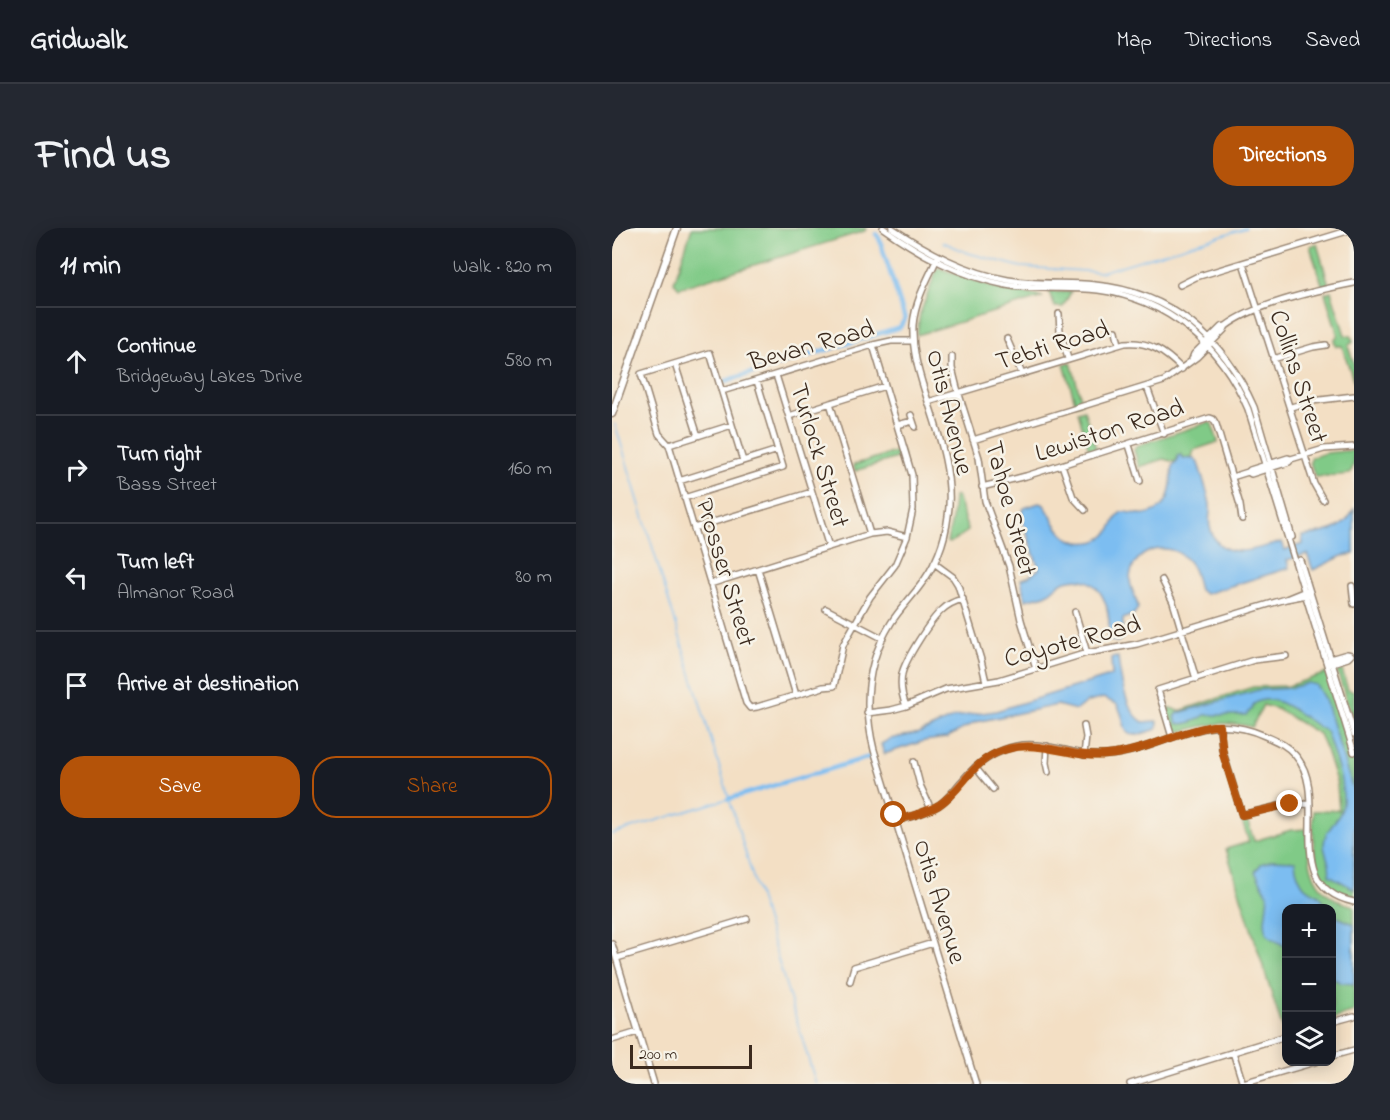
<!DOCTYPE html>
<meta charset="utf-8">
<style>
:root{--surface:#171b24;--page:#242831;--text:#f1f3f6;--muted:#9ea1a6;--line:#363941;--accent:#b45309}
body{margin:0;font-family:"Indie Flower",sans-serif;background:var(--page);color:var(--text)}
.controls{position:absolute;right:18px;bottom:18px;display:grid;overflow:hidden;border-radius:12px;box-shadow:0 3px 15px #0003}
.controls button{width:54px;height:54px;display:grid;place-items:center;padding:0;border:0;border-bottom:2px solid var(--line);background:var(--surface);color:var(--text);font:30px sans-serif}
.scale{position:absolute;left:18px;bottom:15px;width:122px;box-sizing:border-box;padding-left:6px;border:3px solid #3b2a1e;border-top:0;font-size:16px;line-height:21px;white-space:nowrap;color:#3b2a1e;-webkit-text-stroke:4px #f7f3e8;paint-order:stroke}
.stop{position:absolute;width:18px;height:18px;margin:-14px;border:4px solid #b45309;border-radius:50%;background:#fff}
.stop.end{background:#b45309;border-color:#fff;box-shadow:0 2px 6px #0008}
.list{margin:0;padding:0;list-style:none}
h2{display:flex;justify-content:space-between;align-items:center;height:78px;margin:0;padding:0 24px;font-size:26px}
h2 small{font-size:20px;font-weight:400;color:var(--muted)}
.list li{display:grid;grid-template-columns:39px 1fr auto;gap:18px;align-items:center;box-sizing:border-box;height:108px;padding:0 24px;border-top:2px solid var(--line)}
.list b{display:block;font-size:22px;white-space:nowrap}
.list p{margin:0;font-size:20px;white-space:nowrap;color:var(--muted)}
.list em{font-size:20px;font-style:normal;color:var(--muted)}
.actions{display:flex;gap:12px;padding:18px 24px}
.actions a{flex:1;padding:14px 0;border:2px solid var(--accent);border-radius:24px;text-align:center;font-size:21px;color:var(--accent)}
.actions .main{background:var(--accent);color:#fff}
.icon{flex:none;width:33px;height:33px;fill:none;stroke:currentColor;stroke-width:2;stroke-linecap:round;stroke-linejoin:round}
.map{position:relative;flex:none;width:742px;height:856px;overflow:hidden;border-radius:24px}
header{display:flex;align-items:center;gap:36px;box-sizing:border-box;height:84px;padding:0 30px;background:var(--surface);border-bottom:2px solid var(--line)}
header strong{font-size:28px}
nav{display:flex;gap:33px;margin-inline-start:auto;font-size:21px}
.intro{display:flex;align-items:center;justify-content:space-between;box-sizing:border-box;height:144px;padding:0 36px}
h1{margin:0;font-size:42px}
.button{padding:15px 27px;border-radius:24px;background:var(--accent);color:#fff;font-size:21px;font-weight:700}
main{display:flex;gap:36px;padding:0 36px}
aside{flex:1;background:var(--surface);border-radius:24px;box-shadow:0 3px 15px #0003}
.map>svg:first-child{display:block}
</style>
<header>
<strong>Gridwalk</strong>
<nav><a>Map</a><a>Directions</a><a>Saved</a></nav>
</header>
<div class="intro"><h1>Find us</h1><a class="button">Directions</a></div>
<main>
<aside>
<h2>11 min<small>Walk · 820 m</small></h2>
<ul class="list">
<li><svg class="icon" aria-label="ahead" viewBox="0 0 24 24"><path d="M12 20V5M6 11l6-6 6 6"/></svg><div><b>Continue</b><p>Bridgeway Lakes Drive</p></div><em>580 m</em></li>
<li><svg class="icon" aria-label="right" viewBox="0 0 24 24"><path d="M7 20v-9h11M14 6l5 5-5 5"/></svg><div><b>Turn right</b><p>Bass Street</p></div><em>160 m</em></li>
<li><svg class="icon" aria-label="left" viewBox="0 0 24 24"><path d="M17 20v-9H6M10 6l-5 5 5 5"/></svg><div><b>Turn left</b><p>Almanor Road</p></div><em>80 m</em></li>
<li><svg class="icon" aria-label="arrive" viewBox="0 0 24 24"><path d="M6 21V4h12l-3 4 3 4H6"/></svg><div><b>Arrive at destination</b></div></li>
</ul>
<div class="actions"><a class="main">Save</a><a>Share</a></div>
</aside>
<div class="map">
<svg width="742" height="856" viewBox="0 0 742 856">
<rect width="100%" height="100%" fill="#f7f3e8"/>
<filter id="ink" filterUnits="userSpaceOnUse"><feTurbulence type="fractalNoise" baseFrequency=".0167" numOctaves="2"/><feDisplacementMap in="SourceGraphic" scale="12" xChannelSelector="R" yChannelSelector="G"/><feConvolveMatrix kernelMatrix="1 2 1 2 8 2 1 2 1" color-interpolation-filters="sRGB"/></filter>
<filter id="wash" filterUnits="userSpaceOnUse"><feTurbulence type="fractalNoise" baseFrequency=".008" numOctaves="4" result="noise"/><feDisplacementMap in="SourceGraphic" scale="24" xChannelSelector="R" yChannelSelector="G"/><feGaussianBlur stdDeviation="1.35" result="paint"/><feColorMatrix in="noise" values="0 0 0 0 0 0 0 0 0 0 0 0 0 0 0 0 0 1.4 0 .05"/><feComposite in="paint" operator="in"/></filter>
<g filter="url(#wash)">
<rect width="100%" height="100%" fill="#f3dfc4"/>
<path fill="#80ca87" stroke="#5e7a52" stroke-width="1.5" d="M80,0h174l-1,3 -186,57 -5,-6z
M705,16l12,41 -6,2 -13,-41z
M327,40l54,19 50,10 -126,38 3,-21 16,-42z
M719,63l14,44 6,1 2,6 -5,4 6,18v18l-12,-36h-6l-2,-6 4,-5 -13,-42z
M437,64h22l-8,15h-8z
M459,134l11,41 -6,2 -12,-41z
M472,182l13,41 -7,2 -12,-41z
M597,194l3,2 6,18 -24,8 -2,7 -10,1 -1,-3 -6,7 -11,-3 -25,8 -5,-17 2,-4z
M289,222l2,6 -48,15 -2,-6z
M742,222v13l-4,11 -35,3 -5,-15 2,-5 14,-4z
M345,268l11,35 -18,12 -3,-1 5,-22 2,-23z
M730,442l6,20 6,2v33l-17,-54z
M715,445l27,88v138c-45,-11 -40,-52 -41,-88l26,-1 -2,-26 -11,-34 -7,-16 -42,-25 -14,-4 -11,22c-30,-8 -46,-1 -75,5l-3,-3 -7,-20 4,-1 8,3 74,-24 35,-1z
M635,592l7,21 37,-11 16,-1c1,38 5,67 47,77v106l-22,7v-111h-46v125h-2l-58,-184 23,-7 -7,-21z"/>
<path fill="#7bbdf1" stroke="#5b7488" stroke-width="1.5" d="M569,227l1,3 12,1 4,4c4,13 9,27 12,41 1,8 -2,15 0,23 9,37 46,22 71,15l3,8 19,-6 -1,-8c22,-3 44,-5 52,-28v46l-12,2 -29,14 -6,-16 -20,6 2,8 -84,26 -6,-4c-3,-10 -4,-22 -12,-30 -16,-19 -49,-13 -56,12 -4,15 6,23 7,36l-4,6 -11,5 -1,20 -5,3 -10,-2c7,-26 -5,-70 -41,-59 -9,2 -12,9 -19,13 -6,3 -16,4 -22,6l-4,-21 7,-2 11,-8 -18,-53 3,-8 15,-5 4,1c7,7 9,17 15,24 10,16 32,19 47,8 8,-7 9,-17 16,-24 8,-1 15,3 24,2 29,-5 25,-29 28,-49l5,-5 -1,-4z
M506,429c2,19 7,54 25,65l13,-1 2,1 -1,7c-41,14 -26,2 -40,-25l-14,-6 -18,5 -9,7 -19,-5 -81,17 -30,16 -22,3 -40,13 -3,-10 9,-5 29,-6 36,-16 41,-6 114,-35 2,-1 -1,-17z
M696,455l8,2 9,15 29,93v96l-25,-14c3,-11 -5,-20 -5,-31 0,-13 13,-22 17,-33 8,-17 -9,-62 -15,-80 -20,-9 -49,-43 -72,-27l-2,5 -6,6h-41c-7,5 -19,11 -28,8l-2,-6 3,-4 80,-23 33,-2z
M661,632l22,1c0,8 5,22 11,27 5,4 14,5 16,11 2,3 1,6 2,9h-38v39l-15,-9 -5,-5 -1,-12 3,-26 -13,-23 6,-8z
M720,687l22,9v60l-13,-1 -9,-5z"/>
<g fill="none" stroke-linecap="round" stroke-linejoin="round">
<path stroke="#7bbdf1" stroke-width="1.5" d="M331,14l25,11 53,14 80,5 145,-44
M3,196l201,660
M0,606l115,-35"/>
<path stroke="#7bbdf1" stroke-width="4.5" d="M114,153l174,-54 5,-8 -26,-81 -3,-4
M116,571l142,-42"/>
</g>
</g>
<g filter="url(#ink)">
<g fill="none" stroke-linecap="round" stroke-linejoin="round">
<g stroke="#978471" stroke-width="8">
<path id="minor" d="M271,0c38,27 77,48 123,57 31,6 61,1 92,5 70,9 123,55 150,119l106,343
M280,0c36,24 73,44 116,52 29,5 58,2 87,5 76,7 129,54 159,122l38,130
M326,29c-10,21 -23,44 -25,68 -1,24 5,45 12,67 13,40 29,82 23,124 -3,26 -13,51 -29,71 -9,12 -20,23 -28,36 -25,40 -28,83 -17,127l102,334
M631,35l71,221 9,16
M568,57l16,-8 158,-48
M447,86l1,17 8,28
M614,98c29,-22 92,-36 128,-43
M504,103l3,13
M395,111l15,35
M340,129v11l5,20 22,70 6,43 24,65 12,54 15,49
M661,131l40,-12 13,-2
M63,136l23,72
M164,147l53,172
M535,159l17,47
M110,163l151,-46 18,-4h22
M316,174l197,-59c25,-2 40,9 57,26
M218,175l40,131
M679,179l21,-6 42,-5
M299,187l4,12
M177,188l96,-30
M285,197l16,-4
M361,212l191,-59 33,-24 27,-27 2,-4 -5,1 -27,27 -2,5
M57,217l77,258 4,5 7,-1 66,-20 11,-1 9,-41 27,-48 25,-32 12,-28 6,-28 -1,-34 -39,-130
M57,217l-10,-11 -18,-60 69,-21 33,108
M57,217l63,-20
M517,217l11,36
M679,231l33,-10 30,-2
M450,237l11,32 12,13
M620,249l16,-5 2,-2 38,-12 3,1 -2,3 -38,12 -3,-2
M67,253l99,-31
M370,259l44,-11 184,-58 3,1 3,5 24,81 2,14
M72,270l99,-31 -26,-86
M82,300l118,-36
M688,332l54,174
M322,335l19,14 5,8 23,75 5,22
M146,341l38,126
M550,352l11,22 23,77
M98,356l160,-50 17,-2 20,5
M740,358l2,18
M674,371l22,-9
M214,381l56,29
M463,384l12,41
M717,436l19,-6 3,-3 -4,-1 -17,5
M294,478c-4,-10 -6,-21 -4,-32 3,-14 29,-55 40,-64 6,-6 13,-9 21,-11
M255,485l24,-3 15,-4 40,-17 53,-9 88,-27 50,-9 149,-45 21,-4
M472,498l2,11 -2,18
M608,498l2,23 20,66 41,-10 27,-1
M560,509l-14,-47 96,-30 32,-4
M435,518l-1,17 2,9
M302,534l6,23 11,24
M363,539l18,22
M284,593c14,-4 30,-8 43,-16 9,-6 15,-15 22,-23 15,-18 32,-31 56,-36 30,-6 59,12 90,9 58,-5 97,-47 158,-19 11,5 22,9 30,19 38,42 -18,131 59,147
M0,716l42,140
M5,730l130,-39
M238,753l4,-14 79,-24
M720,794l22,-6
M0,812l26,-8
M621,824l10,32
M720,828l22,-6
M631,855l72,-21
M518,856l156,-48"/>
</g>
<g stroke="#978471" stroke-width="9">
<path id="major" d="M0,186l65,-186"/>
</g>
<use href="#minor" stroke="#fff" stroke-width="5"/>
<use href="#major" stroke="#fff" stroke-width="6"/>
</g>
</g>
<g fill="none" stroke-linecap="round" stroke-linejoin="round" filter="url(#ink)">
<path stroke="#b45309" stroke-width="8" d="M282,587l2,6c14,-5 30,-8 43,-16 25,-17 33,-45 65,-55 36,-12 67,9 103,5 36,-3 70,-23 106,-29h7l3,28 19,61 48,-11"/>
</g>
<g text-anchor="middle" stroke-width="5" stroke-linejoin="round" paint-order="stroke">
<g font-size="26" fill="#3b2a1e" stroke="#f7f3e8">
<text transform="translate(199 116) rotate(-16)" y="9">Bevan Road</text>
<text transform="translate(440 116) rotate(-17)" y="9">Tebti Road</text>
<text transform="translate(688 148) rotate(72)" y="9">Collins Street</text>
<text transform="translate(339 184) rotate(76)" y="9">Otis Avenue</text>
<text transform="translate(497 201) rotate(-18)" y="9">Lewiston Road</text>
<text transform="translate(209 227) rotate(73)" y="9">Turlock Street</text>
<text transform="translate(400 280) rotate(75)" y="9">Tahoe Street</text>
<text transform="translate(115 344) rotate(73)" y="9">Prosser Street</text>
<text transform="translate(460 412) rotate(-15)" y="9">Coyote Road</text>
<text transform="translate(329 673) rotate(73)" y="9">Otis Avenue</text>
</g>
</g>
</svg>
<div class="controls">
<button>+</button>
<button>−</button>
<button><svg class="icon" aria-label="layers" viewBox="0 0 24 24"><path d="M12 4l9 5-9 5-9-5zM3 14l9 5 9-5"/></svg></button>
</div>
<div class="scale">200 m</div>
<div class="stop" style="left:282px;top:587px"></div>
<div class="stop end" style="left:678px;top:576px"></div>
</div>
</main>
